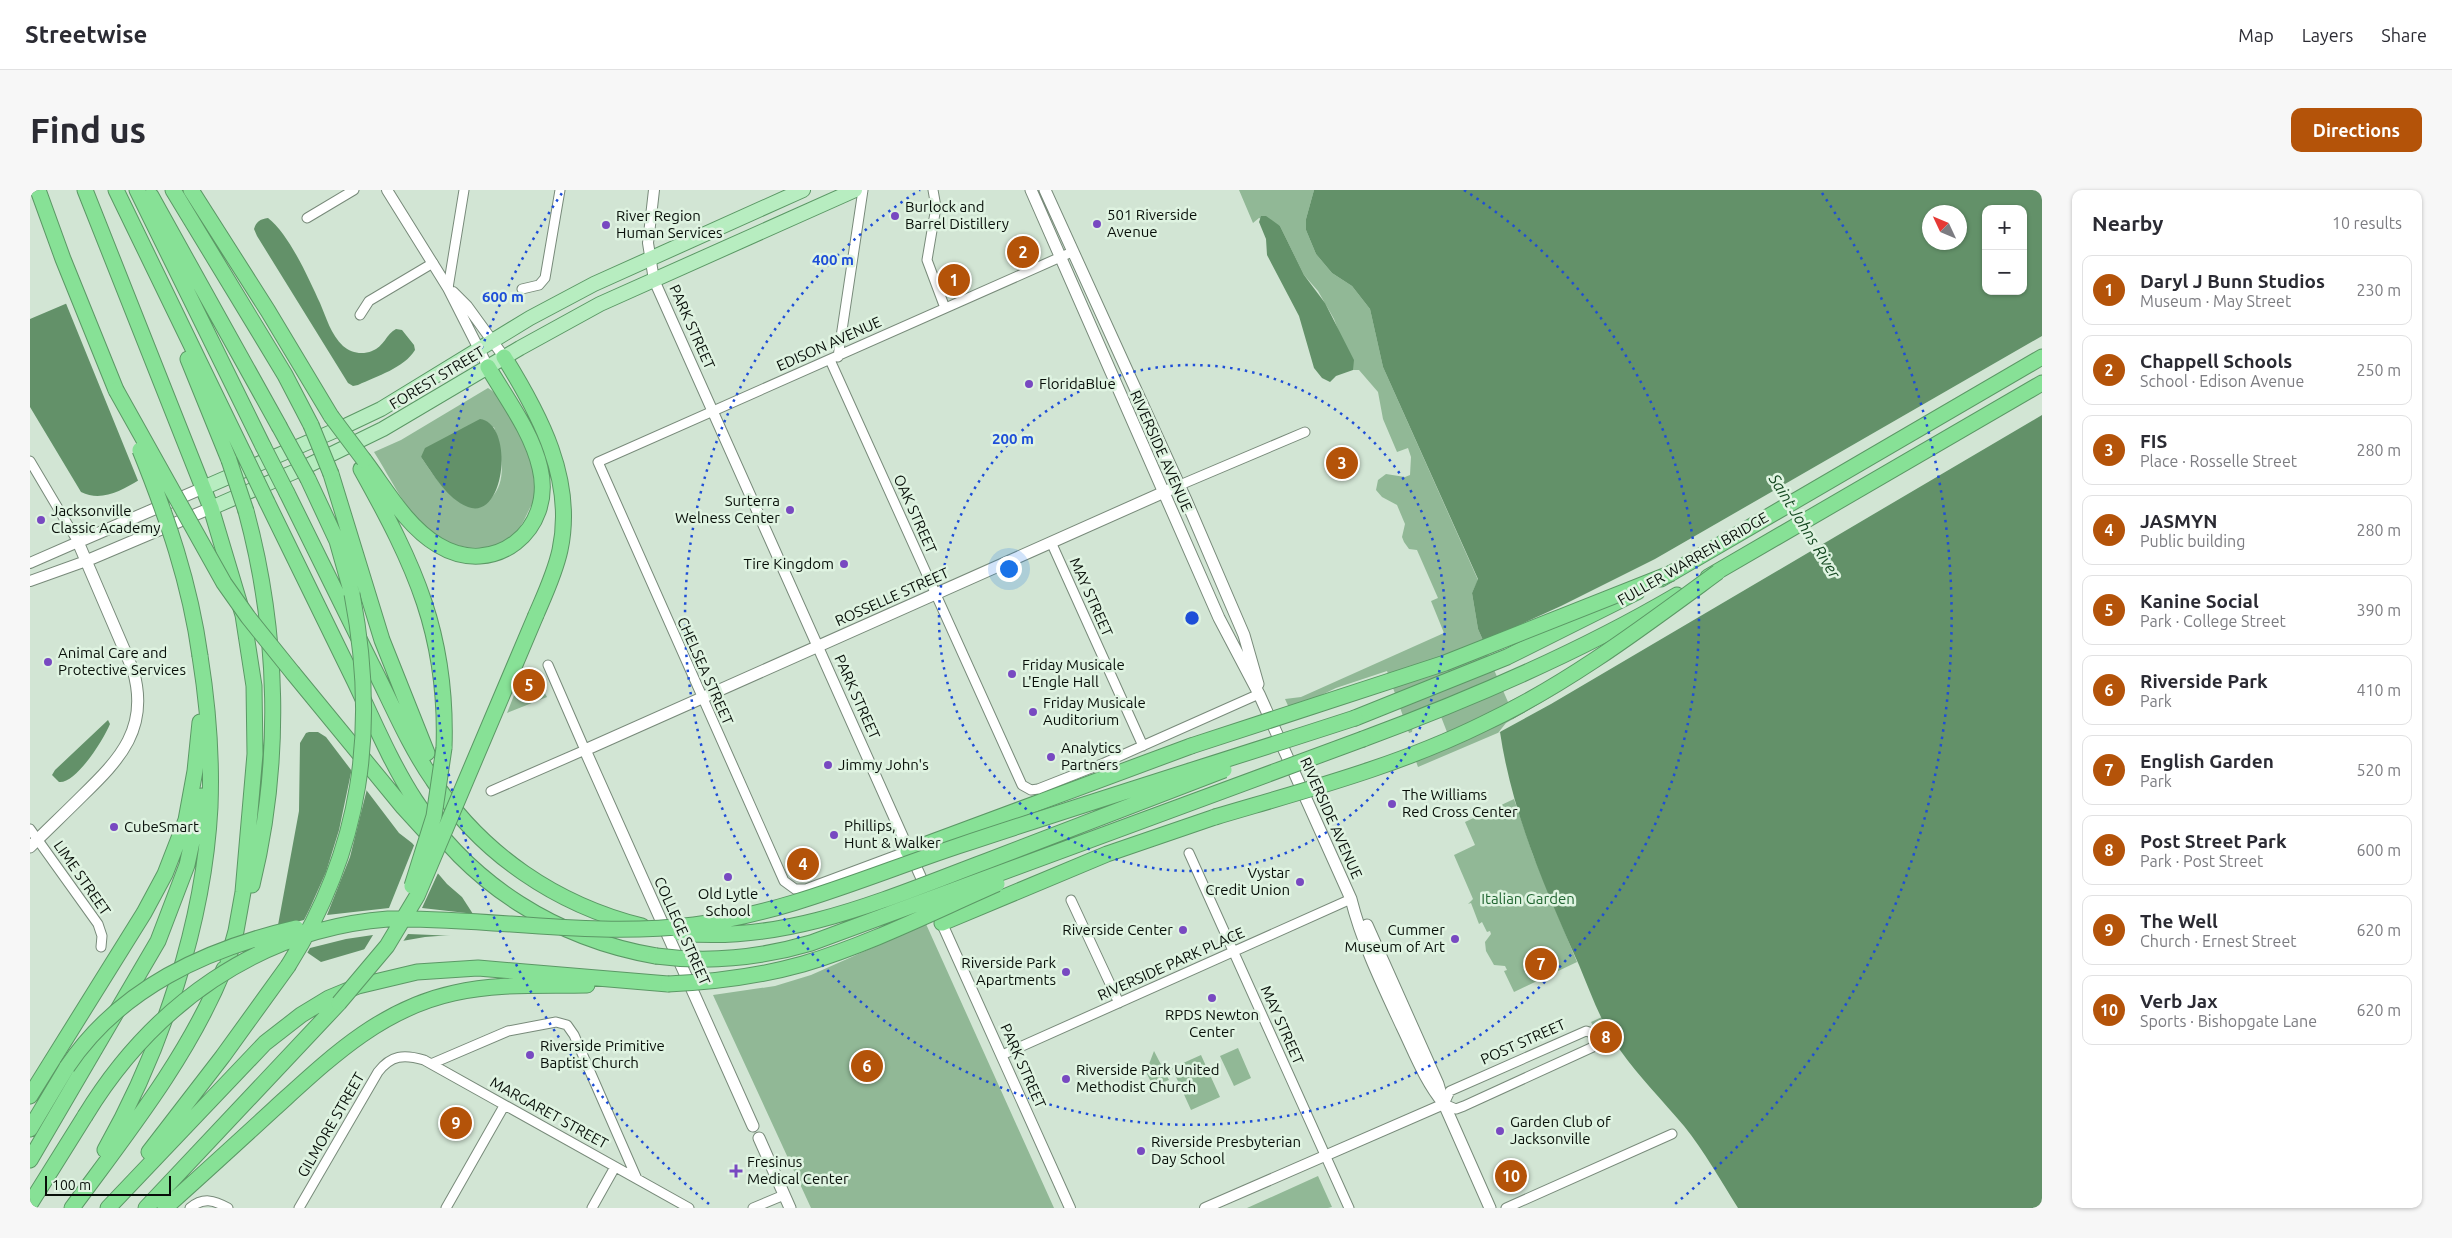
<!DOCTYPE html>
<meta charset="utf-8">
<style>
:root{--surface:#fff;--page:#f7f7f7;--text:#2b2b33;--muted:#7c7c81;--line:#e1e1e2;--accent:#b45309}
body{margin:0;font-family:Ubuntu,sans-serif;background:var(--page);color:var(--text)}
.controls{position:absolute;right:15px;top:15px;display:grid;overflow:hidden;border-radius:10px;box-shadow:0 1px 4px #0004}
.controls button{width:45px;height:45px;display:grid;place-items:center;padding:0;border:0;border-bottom:1px solid var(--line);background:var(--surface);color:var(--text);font:25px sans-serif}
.compass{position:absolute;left:1892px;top:15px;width:45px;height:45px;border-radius:50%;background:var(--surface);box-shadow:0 1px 4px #0004;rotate:314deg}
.scale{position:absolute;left:15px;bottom:12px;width:126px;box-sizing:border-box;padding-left:5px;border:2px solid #080f09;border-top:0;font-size:14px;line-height:18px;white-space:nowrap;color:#080f09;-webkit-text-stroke:4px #dff3e1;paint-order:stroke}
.you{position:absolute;left:978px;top:378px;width:18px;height:18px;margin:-12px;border:4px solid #fff;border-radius:50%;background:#1a73e8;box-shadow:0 0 0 8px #1a73e833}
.badge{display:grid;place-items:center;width:32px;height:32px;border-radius:50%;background:var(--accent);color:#fff;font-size:16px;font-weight:700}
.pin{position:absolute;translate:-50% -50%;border:2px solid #fff;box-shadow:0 1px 5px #0006}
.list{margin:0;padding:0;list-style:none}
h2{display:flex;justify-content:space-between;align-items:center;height:65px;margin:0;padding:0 20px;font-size:21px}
h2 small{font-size:16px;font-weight:400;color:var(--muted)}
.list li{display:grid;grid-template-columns:32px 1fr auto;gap:15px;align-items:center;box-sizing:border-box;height:70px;margin:0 10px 10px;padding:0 10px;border:1px solid var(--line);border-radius:10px}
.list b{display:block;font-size:19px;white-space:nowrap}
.list p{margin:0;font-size:16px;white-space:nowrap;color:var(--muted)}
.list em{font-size:16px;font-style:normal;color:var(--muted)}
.map{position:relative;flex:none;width:2012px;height:1018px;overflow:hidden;border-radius:10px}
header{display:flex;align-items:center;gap:30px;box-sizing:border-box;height:70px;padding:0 25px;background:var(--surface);border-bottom:1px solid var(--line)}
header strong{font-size:24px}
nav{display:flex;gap:28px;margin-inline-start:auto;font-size:18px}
.intro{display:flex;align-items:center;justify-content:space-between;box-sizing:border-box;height:120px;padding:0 30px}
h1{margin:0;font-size:35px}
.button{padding:12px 22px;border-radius:10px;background:var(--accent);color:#fff;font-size:18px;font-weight:700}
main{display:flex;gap:30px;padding:0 30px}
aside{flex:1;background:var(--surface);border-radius:10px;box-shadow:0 1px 4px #0004}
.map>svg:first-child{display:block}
</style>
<header>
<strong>Streetwise</strong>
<nav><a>Map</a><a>Layers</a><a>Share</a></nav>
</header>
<div class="intro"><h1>Find us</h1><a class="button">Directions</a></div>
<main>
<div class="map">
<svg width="2012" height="1018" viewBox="0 0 2012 1018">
<rect width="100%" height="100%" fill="#d2e5d4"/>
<path fill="#91b896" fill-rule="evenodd" d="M1209,0h75l-8,29v11l10,24 16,19 20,13 18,23 13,58 95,213 -6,13 6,36 38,86 -16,17 -82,35 -6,-17 35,-18 -9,-23 -25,14 -1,9 -3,1 -22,-62 -51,17 -46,22 -5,-11 16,-2 143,-64 -13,-32 7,-3 -21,-48 -8,-1 -5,-7 -2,-5 3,-13 -8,-19 -15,-8 -6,-7 2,-10 8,-6 19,3 5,-2 1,-18 -3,-9 -11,4 -14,-33 -5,-27 -19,-22h-6v-10l-13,-25 -6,-16 -16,-28 -14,-16 -24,-49 -21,-8 -6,5z
M458,198c14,8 20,25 28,40 7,13 25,49 22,64 -1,4 -5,10 -7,14 -5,9 -8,19 -15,26 -25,25 -66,18 -90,-4 -22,-20 -36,-51 -52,-76l27,-12zM464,237c6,20 15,52 -2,70 -4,5 -12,8 -17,11 -25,-5 -40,-31 -54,-51z
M494,480l9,3 14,24 -40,16z
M1484,609l19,56 44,107 -63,30 -10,-21 3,-1 -2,-4 -11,-1 -8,-14 -1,-9 6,-8 -1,-3 -3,1 -5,-10 -3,2 -8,-21 -3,1 5,-5 -19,-44 21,-10 -10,-23z
M896,734l128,284h-243l-98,-213 62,-9 36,-11z
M1572,827l14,26 -11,5 -14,-26z
M1208,858l13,30 -17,8 -14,-30z
M1124,861l15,29 -16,6 -7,-14z
M1171,865l19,42 -29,13 -19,-42z
M1288,986l14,31 -4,1h-81z"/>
<path fill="#639169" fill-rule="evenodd" d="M1284,0h728v1018h-304c-17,-27 -34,-57 -54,-82 -21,-25 -45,-49 -64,-76 -18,-25 -29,-56 -41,-85 -33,-75 -67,-151 -79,-233l16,-17 -38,-86 -6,-36 6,-14 -95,-212 -13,-58 -18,-23 -20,-13 -16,-19 -10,-24v-11zM1956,19h37v82h-37zM1900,22h30v30h-30z
M1231,26h5l14,10 24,49 21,28 29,57 -1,10 -17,6 -6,6 -8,-4 -8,-10 -15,-52 -32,-61 -1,-16 -7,-17z
M238,28c21,16 41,61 52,85 6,14 11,32 23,43 8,7 19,9 29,5 12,-4 14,-17 24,-22l6,1 12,15 1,5c-11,18 -38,26 -57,35l-5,1 -5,-3 -91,-147 -3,-7c2,-7 6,-10 14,-11z
M47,109l62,181c-18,11 -38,22 -58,12l-51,-85v-88z
M450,229c35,5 25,102 -12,88 -21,-8 -35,-33 -47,-50l4,-9z
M78,530l2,4c-6,15 -34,60 -51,58l-7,-7 3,-5z
M279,542h9l8,5 73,96 13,10 35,41 15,13 11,17 -22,21 -26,2 -46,8 -58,17 -16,-11 -27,-26 21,-114 1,-68 6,-10z"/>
<path fill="#d2e5d4" d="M46,106l72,159 -2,19 -7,9 -74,-182z
M2012,146v79l-491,289 -53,29 8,-10 57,-33 -54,30 32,-34 -33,16 -26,-60 79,-36 94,-47z
M322,578l15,21 -17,68 -23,58 62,-7 26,-65 24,28 -17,37 53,6 -3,11 -9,8 -6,3 -49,-2 -6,9 -40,10 11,-18 -27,4 -36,9 -4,7 -12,-6 -18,-22 28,-7 6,-12 16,-36 13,-42z"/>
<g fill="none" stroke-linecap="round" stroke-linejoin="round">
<g stroke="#788a7a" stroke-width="11">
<path id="minor" d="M903,0l3,17 -9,53 18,48
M277,28l47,-28
M418,98l16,-98
M492,99l17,-4 6,-7 15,-88
M330,125l9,-14 64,-38
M808,167l25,-167
M800,170l192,425 9,5 7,-1 66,-26 155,-69
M0,271l48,81
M1150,295l125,-53
M1021,352l92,204
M461,601l94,-41 -37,-85
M0,639l68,95 4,12 -1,11
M878,661l-102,38h-11l-11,-8 -186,-419 474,-210
M1159,663l160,355
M1041,710l48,103
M1556,841l9,3 2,10 -4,3 -129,59 -8,3 -12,-5 6,-13z
M972,865l349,-156
M401,874l77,-33 48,-9 11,3 7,10 63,144
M160,1018c13,-11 24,-8 38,0
M269,1018l79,-136c13,-17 26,-18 46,-12l265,148
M416,1018l58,-102
M562,1018l23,-41
M723,1018l31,-13
M1476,1018l166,-74"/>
</g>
<g stroke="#788a7a" stroke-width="12">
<path id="tertiary" d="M357,0l61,98 40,79
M624,0l-6,53 6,37 273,611
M423,102l14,14 37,51
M0,373l48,-21
M0,391l56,-20
M909,727l131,291
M1175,1018l239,-104"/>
</g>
<g stroke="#788a7a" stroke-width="13">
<path id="secondary" d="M1001,0l188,428 40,76 92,205c11,44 32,87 51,128 13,27 23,54 42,77
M1015,0l141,310 58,135 14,49
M56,371l125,-53
M0,657c17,-17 35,-34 52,-51 38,-37 68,-68 51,-126l-55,-128 125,-54
M1337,735l71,159 6,20 46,104
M723,936l-168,-376 595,-265
M729,948l31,70"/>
</g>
<g stroke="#5b9865" stroke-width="16">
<path id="primary" d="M173,298l138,-60 40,-19 149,-91 64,-34 209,-94
M181,318l92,-40 80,-39 137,-81 80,-44 255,-114"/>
</g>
<g stroke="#5b9865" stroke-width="17">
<path id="motorway" d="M8,0l25,69 53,131
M55,0l126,318 32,107 11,71 1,68 -12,138 -7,39 -8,29
M86,0l128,264
M107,0l126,256
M143,0l112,185 26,50
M161,0l77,121 63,105
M121,6l128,230
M474,167c36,58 71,123 56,193 -5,23 -15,44 -24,65
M158,169l41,101
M334,270c22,29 42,66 74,85 56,34 117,-15 102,-77 -8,-36 -34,-70 -52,-101
M331,279c54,97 87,166 83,279
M301,284l51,166 45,113
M278,289l29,62 15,53
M257,303c28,56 56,113 84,170 20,39 37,81 62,117 48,74 124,125 209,146
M237,312c29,60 59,120 88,180 19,40 36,81 60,118 55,85 142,139 241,156
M216,321c33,122 36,252 6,374
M1678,387l334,-194
M1631,389l381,-222
M263,483l110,134 32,35
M1325,528l152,-61 130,-65
M1333,549c108,-40 215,-86 314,-144
M878,661l283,-105
M912,733l165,-69 108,-37
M0,906l114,-183 21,-39 21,-54 9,-49 5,-49
M0,939l37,-62
M75,960c57,-101 99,-227 105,-343 2,-51 -2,-101 -10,-151
M119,962l74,-96 65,-90
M0,970l128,-219 29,-76 15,-69
M0,1014l55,-88
M42,1018c56,-76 116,-151 152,-239
M78,1018l157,-165 36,-28 28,-17 29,-12 59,-14 61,-4 190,16
M116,1018l193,-205
M135,1018c37,-33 73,-66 110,-100 54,-49 105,-99 179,-115 44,-10 89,-7 133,-8"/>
</g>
<use href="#minor" stroke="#fff" stroke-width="9"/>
<use href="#tertiary" stroke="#fff" stroke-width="10"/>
<use href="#secondary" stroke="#fff" stroke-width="11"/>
<use href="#primary" stroke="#b7edc0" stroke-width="14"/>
<use href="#motorway" stroke="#87e196" stroke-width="15"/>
<g stroke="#5b9865" stroke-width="17" stroke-linecap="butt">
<path id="motorway-bridge" d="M86,200l108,193 24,34 45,56
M301,226l33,44
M281,235l20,49
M249,236l29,53
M233,256l24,47
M110,260c27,67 50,133 60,206
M214,264l23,48
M199,270l17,51
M1161,556l254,-83 227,-90
M1185,627c91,-27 183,-51 268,-93 85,-40 160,-97 235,-152
M382,696l22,-70 10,-68
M650,743c108,11 208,-35 307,-72 79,-30 158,-60 237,-91
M626,766c52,7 104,2 155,-13l552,-204
M258,776c74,-117 90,-237 64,-372
M638,794c46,-2 92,-8 135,-20 67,-20 130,-52 194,-80
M309,813l48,-57 30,-50 119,-281
M37,877c53,-79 139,-118 229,-139
M55,926c67,-110 173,-187 303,-197 102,-2 203,19 306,6 92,-12 177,-50 264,-79 132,-44 265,-85 397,-128"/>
</g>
<use href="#motorway-bridge" stroke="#87e196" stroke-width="15"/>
</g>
<g fill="none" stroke="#1d4ed8" stroke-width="2.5" stroke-dasharray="2.5 5">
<circle cx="1162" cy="428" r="253"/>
<path d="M1434 0A507 507 0 1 1 890 0"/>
<path d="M679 1014A760 760 0 0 1 532 3M1792 3A760 760 0 0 1 1645 1014"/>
</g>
<g fill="#7849c1" stroke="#dff3e1" stroke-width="2">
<circle cx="865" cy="26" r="5"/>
<circle cx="1067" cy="34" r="5"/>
<circle cx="576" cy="35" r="5"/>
<circle cx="999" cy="194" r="5"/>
<circle cx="760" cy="320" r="5"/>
<circle cx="11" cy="330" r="5"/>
<circle cx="814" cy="374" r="5"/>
<circle cx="18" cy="472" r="5"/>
<circle cx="982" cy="484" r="5"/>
<circle cx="1003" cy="522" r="5"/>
<circle cx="1021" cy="567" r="5"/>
<circle cx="798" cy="575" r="5"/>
<circle cx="1362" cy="614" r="5"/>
<circle cx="84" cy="637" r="5"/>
<circle cx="804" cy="645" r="5"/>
<circle cx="698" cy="687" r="5"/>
<circle cx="1270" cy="692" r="5"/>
<circle cx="1153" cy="740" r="5"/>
<circle cx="1425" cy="749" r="5"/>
<circle cx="1036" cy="782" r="5"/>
<circle cx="1182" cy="808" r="5"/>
<circle cx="500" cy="865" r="5"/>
<circle cx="1036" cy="889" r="5"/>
<circle cx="1470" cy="941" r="5"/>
<circle cx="1111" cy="961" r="5"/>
<path d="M703.5 973.5h5v5h5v5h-5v5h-5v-5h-5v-5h5z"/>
</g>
<g text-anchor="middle" stroke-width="5" stroke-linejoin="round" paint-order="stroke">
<g font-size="15" fill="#080f09" stroke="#dff3e1" text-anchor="start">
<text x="875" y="22">Burlock and<tspan x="875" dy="17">Barrel Distillery</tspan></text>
<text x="1077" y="30">501 Riverside<tspan x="1077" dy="17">Avenue</tspan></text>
<text x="586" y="31">River Region<tspan x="586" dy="17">Human Services</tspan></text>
<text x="1009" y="199">FloridaBlue</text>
<text x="750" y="316" text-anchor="end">Surterra<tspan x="750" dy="17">Welness Center</tspan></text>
<text x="21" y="326">Jacksonville<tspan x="21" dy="17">Classic Academy</tspan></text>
<text x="804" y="379" text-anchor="end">Tire Kingdom</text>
<text x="28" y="468">Animal Care and<tspan x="28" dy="17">Protective Services</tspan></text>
<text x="992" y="480">Friday Musicale<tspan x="992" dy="17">L'Engle Hall</tspan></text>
<text x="1013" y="518">Friday Musicale<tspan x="1013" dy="17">Auditorium</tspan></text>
<text x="1031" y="563">Analytics<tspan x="1031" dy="17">Partners</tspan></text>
<text x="808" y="580">Jimmy John's</text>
<text x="1372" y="610">The Williams<tspan x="1372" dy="17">Red Cross Center</tspan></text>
<text x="814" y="641">Phillips,<tspan x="814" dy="17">Hunt &amp; Walker</tspan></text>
<text x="94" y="642">CubeSmart</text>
<text x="1260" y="688" text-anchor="end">Vystar<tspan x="1260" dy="17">Credit Union</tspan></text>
<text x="698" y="709" text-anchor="middle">Old Lytle<tspan x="698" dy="17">School</tspan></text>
<text x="1143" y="745" text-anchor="end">Riverside Center</text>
<text x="1415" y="745" text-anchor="end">Cummer<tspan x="1415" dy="17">Museum of Art</tspan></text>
<text x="1026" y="778" text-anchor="end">Riverside Park<tspan x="1026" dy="17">Apartments</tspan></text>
<text x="1182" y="830" text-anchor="middle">RPDS Newton<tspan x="1182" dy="17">Center</tspan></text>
<text x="510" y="861">Riverside Primitive<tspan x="510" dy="17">Baptist Church</tspan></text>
<text x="1046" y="885">Riverside Park United<tspan x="1046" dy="17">Methodist Church</tspan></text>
<text x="1480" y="937">Garden Club of<tspan x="1480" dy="17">Jacksonville</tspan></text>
<text x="1121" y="957">Riverside Presbyterian<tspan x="1121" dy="17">Day School</tspan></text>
<text x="717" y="977">Fresinus<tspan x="717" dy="17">Medical Center</tspan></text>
</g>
<g font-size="15" fill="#080f09" stroke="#dff3e1">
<text transform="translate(662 137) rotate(66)" y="5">PARK STREET</text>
<text transform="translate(799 154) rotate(-24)" y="5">EDISON AVENUE</text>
<text transform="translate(407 188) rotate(-31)" y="5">FOREST STREET</text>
<text transform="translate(1131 261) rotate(66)" y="5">RIVERSIDE AVENUE</text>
<text transform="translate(885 324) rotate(66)" y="5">OAK STREET</text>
<text transform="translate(1663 369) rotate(-30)" y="5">FULLER WARREN BRIDGE</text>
<text transform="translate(862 407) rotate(-24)" y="5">ROSSELLE STREET</text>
<text transform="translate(1061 407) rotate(66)" y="5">MAY STREET</text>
<text transform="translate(675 481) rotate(66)" y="5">CHELSEA STREET</text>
<text transform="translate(827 507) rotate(66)" y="5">PARK STREET</text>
<text transform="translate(1301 628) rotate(66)" y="5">RIVERSIDE AVENUE</text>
<text transform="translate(52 688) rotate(55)" y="5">LIME STREET</text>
<text transform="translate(652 741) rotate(66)" y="5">COLLEGE STREET</text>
<text transform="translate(1141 774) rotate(-24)" y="5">RIVERSIDE PARK PLACE</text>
<text transform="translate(1252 835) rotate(66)" y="5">MAY STREET</text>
<text transform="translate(1493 852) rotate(-24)" y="5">POST STREET</text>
<text transform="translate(993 876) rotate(66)" y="5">PARK STREET</text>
<text transform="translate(519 923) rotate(29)" y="5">MARGARET STREET</text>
<text transform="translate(301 935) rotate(-60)" y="5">GILMORE STREET</text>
</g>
<g font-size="15" fill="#216632" stroke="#dff3e1">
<text x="1498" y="714">Italian Garden</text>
</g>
<g font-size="16" font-style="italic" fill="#144820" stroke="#dff3e1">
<text transform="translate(1775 336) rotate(58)" y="6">Saint Johns River</text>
</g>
</g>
<circle cx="1162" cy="428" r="8" fill="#1d4ed8" stroke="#dff3e1" stroke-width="2.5"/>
<g font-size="15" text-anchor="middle" font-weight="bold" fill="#1d4ed8" stroke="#dff3e1" stroke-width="5" stroke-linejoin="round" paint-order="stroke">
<text x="803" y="75">400 m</text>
<text x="473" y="112">600 m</text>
<text x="983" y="254">200 m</text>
</g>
</svg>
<div class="controls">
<button>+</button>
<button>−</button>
</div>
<svg class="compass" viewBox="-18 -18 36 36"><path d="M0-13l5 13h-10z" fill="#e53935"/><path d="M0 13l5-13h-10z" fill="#7c7c81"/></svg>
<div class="scale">100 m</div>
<div class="you"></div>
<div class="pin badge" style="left:924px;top:90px">1</div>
<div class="pin badge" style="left:993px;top:62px">2</div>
<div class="pin badge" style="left:1312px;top:273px">3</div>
<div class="pin badge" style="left:773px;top:674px">4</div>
<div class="pin badge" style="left:499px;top:495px">5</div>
<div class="pin badge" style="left:837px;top:876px">6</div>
<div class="pin badge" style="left:1511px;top:774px">7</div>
<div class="pin badge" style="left:1576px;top:847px">8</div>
<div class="pin badge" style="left:426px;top:933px">9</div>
<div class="pin badge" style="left:1481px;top:986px">10</div>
</div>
<aside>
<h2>Nearby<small>10 results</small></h2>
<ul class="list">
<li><span class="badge">1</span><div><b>Daryl J Bunn Studios</b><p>Museum · May Street</p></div><em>230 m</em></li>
<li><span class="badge">2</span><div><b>Chappell Schools</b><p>School · Edison Avenue</p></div><em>250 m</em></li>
<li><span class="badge">3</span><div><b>FIS</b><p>Place · Rosselle Street</p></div><em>280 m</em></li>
<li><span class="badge">4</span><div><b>JASMYN</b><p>Public building</p></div><em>280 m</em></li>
<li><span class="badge">5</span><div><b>Kanine Social</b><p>Park · College Street</p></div><em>390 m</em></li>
<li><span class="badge">6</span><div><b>Riverside Park</b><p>Park</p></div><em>410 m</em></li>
<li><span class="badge">7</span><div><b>English Garden</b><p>Park</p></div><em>520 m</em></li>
<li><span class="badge">8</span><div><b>Post Street Park</b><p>Park · Post Street</p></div><em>600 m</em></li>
<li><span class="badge">9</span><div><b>The Well</b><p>Church · Ernest Street</p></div><em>620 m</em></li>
<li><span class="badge">10</span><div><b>Verb Jax</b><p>Sports · Bishopgate Lane</p></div><em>620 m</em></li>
</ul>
</aside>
</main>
